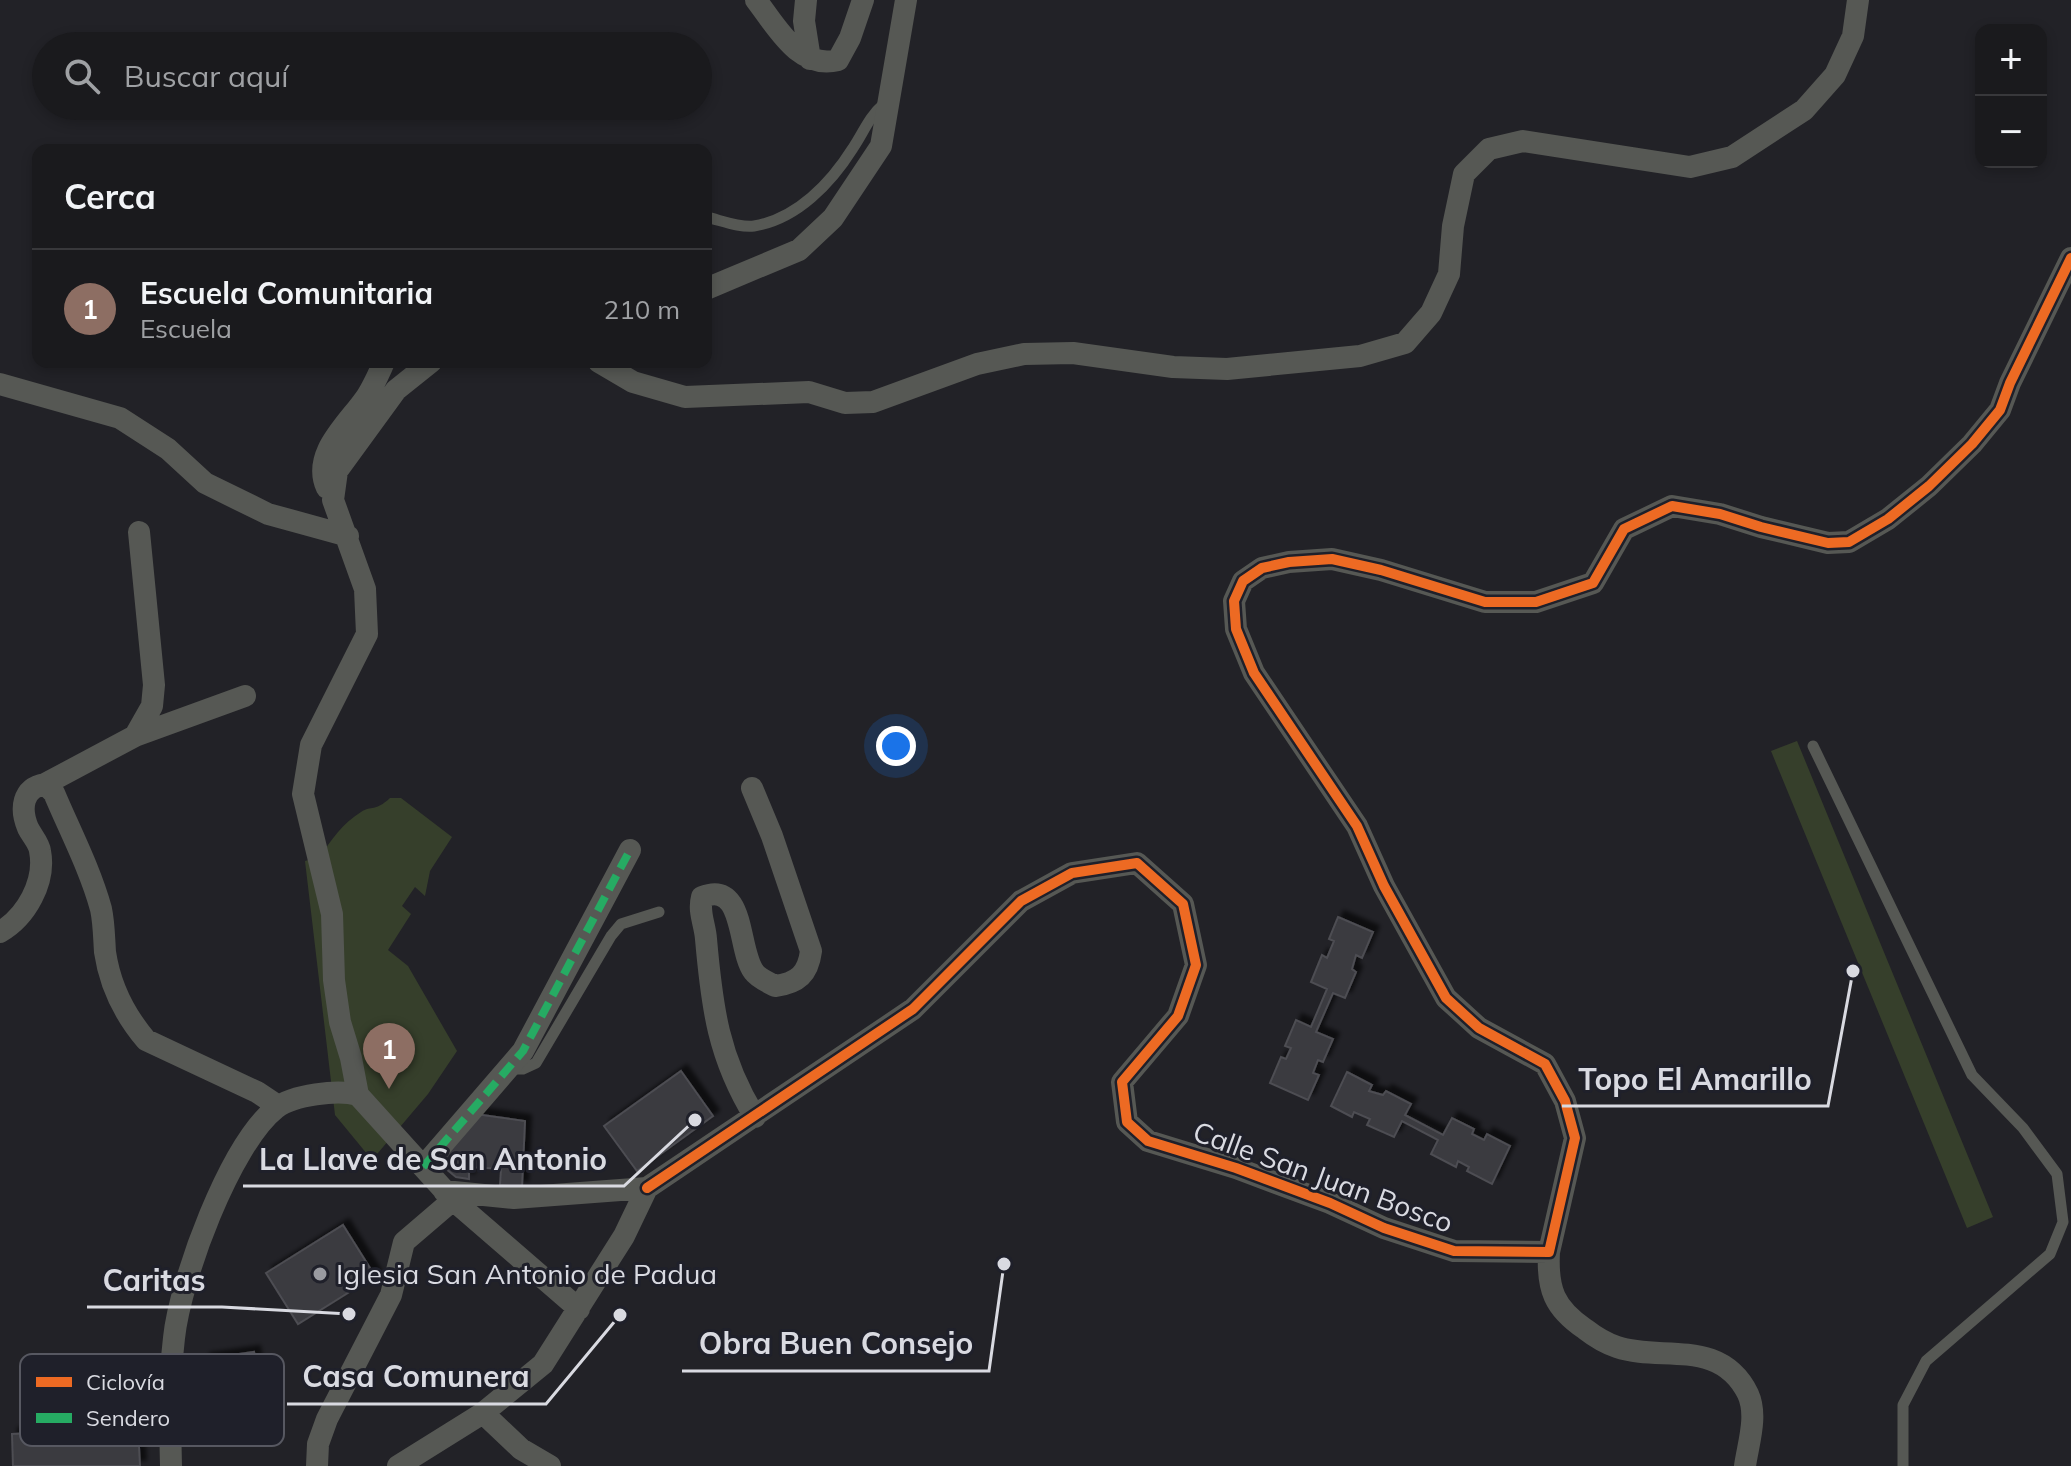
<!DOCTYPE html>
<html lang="es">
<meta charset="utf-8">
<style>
:root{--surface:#1a1a1d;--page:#27272a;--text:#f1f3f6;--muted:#9fa1a4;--line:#38383b;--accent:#db2777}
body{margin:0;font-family:Mulish,sans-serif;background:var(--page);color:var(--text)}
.controls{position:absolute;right:24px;top:24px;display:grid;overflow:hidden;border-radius:16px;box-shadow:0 4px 12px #0003}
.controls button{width:72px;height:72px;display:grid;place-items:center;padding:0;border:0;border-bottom:2px solid var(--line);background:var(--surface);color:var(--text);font:40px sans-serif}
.you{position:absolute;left:896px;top:746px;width:28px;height:28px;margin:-20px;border:6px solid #fff;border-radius:50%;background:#1a73e8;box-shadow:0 0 0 12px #1a73e833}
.badge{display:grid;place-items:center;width:52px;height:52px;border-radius:50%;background:var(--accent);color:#fff;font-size:26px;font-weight:700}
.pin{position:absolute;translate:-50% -66px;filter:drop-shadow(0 2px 4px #0008)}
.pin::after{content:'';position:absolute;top:42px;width:28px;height:24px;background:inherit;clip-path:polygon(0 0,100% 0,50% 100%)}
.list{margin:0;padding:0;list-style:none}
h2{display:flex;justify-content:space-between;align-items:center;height:104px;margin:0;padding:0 32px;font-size:34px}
h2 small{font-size:26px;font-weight:400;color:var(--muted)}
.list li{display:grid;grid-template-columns:52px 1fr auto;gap:24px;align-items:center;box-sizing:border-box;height:120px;padding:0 32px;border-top:2px solid var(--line)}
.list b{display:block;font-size:30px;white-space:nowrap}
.list p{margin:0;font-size:26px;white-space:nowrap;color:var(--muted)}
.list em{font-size:26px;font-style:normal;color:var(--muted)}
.icon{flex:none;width:44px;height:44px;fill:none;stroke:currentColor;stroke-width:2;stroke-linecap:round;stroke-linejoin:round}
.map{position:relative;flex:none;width:2071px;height:1466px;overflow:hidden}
.search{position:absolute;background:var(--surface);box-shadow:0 4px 12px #0003;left:32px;top:32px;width:680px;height:88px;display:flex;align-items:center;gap:20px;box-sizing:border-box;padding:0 28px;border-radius:44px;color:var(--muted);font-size:30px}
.panel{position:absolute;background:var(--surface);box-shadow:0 4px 12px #0003;left:32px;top:144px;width:680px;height:224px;border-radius:16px}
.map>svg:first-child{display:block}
</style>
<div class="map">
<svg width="2071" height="1466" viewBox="0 0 2071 1466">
<defs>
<filter id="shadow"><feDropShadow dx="6" dy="-6" stdDeviation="2" flood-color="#0009"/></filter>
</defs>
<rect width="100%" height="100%" fill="#222227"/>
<path fill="#363f2b" d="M1797,741l196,476 -26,11 -196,-477z
M390,798h11l51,39 -22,34 -5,25 -10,-9 -13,19 9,8 -23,36 20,16 49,85 -29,43 -56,66 -37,-45 -30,-254 15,-4c11,-17 23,-34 41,-45 11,-7 14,0 29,-14z"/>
<path fill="#3a3a40" stroke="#4d4d52" stroke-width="2" filter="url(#shadow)" d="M1338,917l35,15 -11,26 -6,-3 -4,14 4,3 -11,26 -12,-5 -17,39 17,7 -10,23 -5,-2 -5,13 6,2 -11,25 -38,-17 11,-26 5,2 5,-11 -6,-2 11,-26 15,7 16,-38 -16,-7 11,-27 5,3 7,-17 -5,-2z
M681,1071l32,45 -76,55 -33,-45z
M1347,1072l25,13 -3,6 14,4 3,-4 25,13 -6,11 38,20 9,-17 22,11 -2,5 12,6 3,-6 23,12 -18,38 -25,-13 2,-4 -11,-6 -2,6 -25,-13 7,-14 -36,-19 -8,16 -27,-12 3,-6 -16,-7 -2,5 -21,-11z
M475,1114l50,7 -3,66 -22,-2 1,-16 -32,-2v12l-13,-2 -10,-8 -3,-10z
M343,1225l32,51 -77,48 -32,-51z
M254,1352l8,52 -50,7 -8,-52z
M138,1428l2,38h-127l-1,-32 22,-1 1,13 82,-3 -1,-14z"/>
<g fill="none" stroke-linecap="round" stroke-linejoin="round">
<path stroke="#565854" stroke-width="11" d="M706,217c14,3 34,11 48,9 43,-7 77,-43 99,-78 12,-18 15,-30 31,-44
M1813,746l159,329 51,53 34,46 6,48 -13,32 -124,107 -23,44v61
M507,1069h16l13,-6 75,-127 10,-12 38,-12"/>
<path stroke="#565854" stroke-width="22" d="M756,0c21,27 43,70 82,60l12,-22 13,-38
M806,0l-2,21 6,38
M706,289l93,-39 34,-32 48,-72 25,-146
M431,362l-35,28 -59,81 -4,29 32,89 2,45 -56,111 -8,49 29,120 2,66 6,42 11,36 7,37 95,105 126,109
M599,362l34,20 52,15 124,-5 36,11 28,-1 104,-38 47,-10 49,-1 100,14 54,2 133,-13 45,-13 26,-30 18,-39 4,-48 11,-52 25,-25 34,-8 167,26 42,-10 72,-47 31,-35 18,-39 5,-36
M0,384l120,34 48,31 37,34 63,31 80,22
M327,488c-16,-35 22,-65 40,-92 7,-11 12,-23 17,-34
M135,736l110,-40
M45,784l90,-48 17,-30 2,-21 -15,-153
M752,788l20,48 39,115c-3,23 -13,32 -36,35 -7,-4 -17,-8 -21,-14 -17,-22 -8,-92 -52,-75 -4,15 3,27 4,42 6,68 12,118 49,178
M0,932c26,-15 46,-50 40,-81 -1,-8 -8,-15 -12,-23 -8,-19 -6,-40 17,-44l9,9c16,38 36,76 47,116 3,14 3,28 4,43 5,34 19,62 41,88l111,52 21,14
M423,1167l100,-116 107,-201
M647,1188l266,-179 108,-108 51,-28 65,-10 46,41 13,61 -18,51 -56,66 5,40 21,19 88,27 94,35 54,25 70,23 95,1 26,-114 -10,-37 -20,-37 -66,-36 -33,-30 -62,-112 -27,-60 -103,-153 -18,-44 -2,-28 9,-20 19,-13 27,-6 43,-3 49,11 104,32h51l57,-19 31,-54 48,-23 48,8 41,13 67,16 21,-1 39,-23 41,-33 43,-42 28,-34 10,-27 61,-125
M444,1191l70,7 133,-10
M1549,1252c-2,37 5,56 36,77 9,7 20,14 32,18 43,15 103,-10 131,47 10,22 0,50 -3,72
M483,1413l38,36 29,17
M171,1466c-1,-42 -2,-86 3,-128 6,-58 56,-194 102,-230 17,-13 62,-19 82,-13
M317,1466l1,-22 9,-25 64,-124 13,-53 49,-42
M398,1466l85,-53 60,-49 81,-128 23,-48"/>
<path stroke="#26ab63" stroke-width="8" stroke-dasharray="16 8" stroke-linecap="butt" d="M423,1167l100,-116 107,-201"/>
<g stroke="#1f202a" stroke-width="15">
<path id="cycleway" d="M647,1188l266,-179 108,-108 51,-28 65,-10 46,41 13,61 -18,51 -56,66 5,40 21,19 88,27 94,35 54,25 70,23 95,1 26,-114 -10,-37 -20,-37 -66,-36 -33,-30 -62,-112 -27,-60 -103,-153 -18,-44 -2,-28 9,-20 19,-13 27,-6 43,-3 49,11 104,32h51l57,-19 31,-54 48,-23 48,8 41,13 67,16 21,-1 39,-23 41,-33 43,-42 28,-34 10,-27 61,-125"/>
</g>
<use href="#cycleway" stroke="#ed6a23" stroke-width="10"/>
</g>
<circle fill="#999aa0" stroke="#1f202a" stroke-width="3" cx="320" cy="1274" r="8"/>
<g text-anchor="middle" stroke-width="6" stroke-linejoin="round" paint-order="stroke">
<g font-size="28" fill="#d9dae1" stroke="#1f202a">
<text transform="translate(1323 1177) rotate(20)" y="10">Calle San Juan Bosco</text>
</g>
<g font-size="28" fill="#d9dae1" stroke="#1f202a" text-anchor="start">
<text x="336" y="1284">Iglesia San Antonio de Padua</text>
</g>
</g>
<rect x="20" y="1354" width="264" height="92" rx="12" fill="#1f202a" stroke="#575861" stroke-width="2"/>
<rect x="36" y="1377" width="36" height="10" fill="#ed6a23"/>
<rect x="36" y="1413" width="36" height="10" fill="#26ab63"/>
<g font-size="22" fill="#d9dae1">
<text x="86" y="1390">Ciclovía</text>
<text x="86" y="1426">Sendero</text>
</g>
<path fill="none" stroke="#d9dae1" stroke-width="3" d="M1853 971L1828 1106H1562M695 1120L624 1186H243M349 1314L222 1307H87M1004 1264L989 1371H682M620 1315L546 1404H287"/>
<g fill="#d9dae1" stroke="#1f202a" stroke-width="3">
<circle cx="1853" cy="971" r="8"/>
<circle cx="695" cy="1120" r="8"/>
<circle cx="349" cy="1314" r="8"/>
<circle cx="1004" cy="1264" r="8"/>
<circle cx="620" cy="1315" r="8"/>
</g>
<g font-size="30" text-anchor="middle" font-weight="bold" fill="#d9dae1" stroke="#1f202a" stroke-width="6" stroke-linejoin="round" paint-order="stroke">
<text x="1695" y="1090">Topo El Amarillo</text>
<text x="433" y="1170">La Llave de San Antonio</text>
<text x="154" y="1291">Caritas</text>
<text x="836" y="1354">Obra Buen Consejo</text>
<text x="416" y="1387">Casa Comunera</text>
</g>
</svg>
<div class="controls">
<button>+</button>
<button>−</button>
</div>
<div class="you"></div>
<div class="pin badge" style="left:389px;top:1089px;background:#8d6e63">1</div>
<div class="search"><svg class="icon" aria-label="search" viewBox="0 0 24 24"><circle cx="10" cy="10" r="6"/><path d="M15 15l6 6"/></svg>Buscar aquí</div>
<section class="panel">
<h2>Cerca<small></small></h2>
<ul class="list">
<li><span class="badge" style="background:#8d6e63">1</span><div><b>Escuela Comunitaria</b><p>Escuela</p></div><em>210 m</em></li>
</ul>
</section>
</div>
